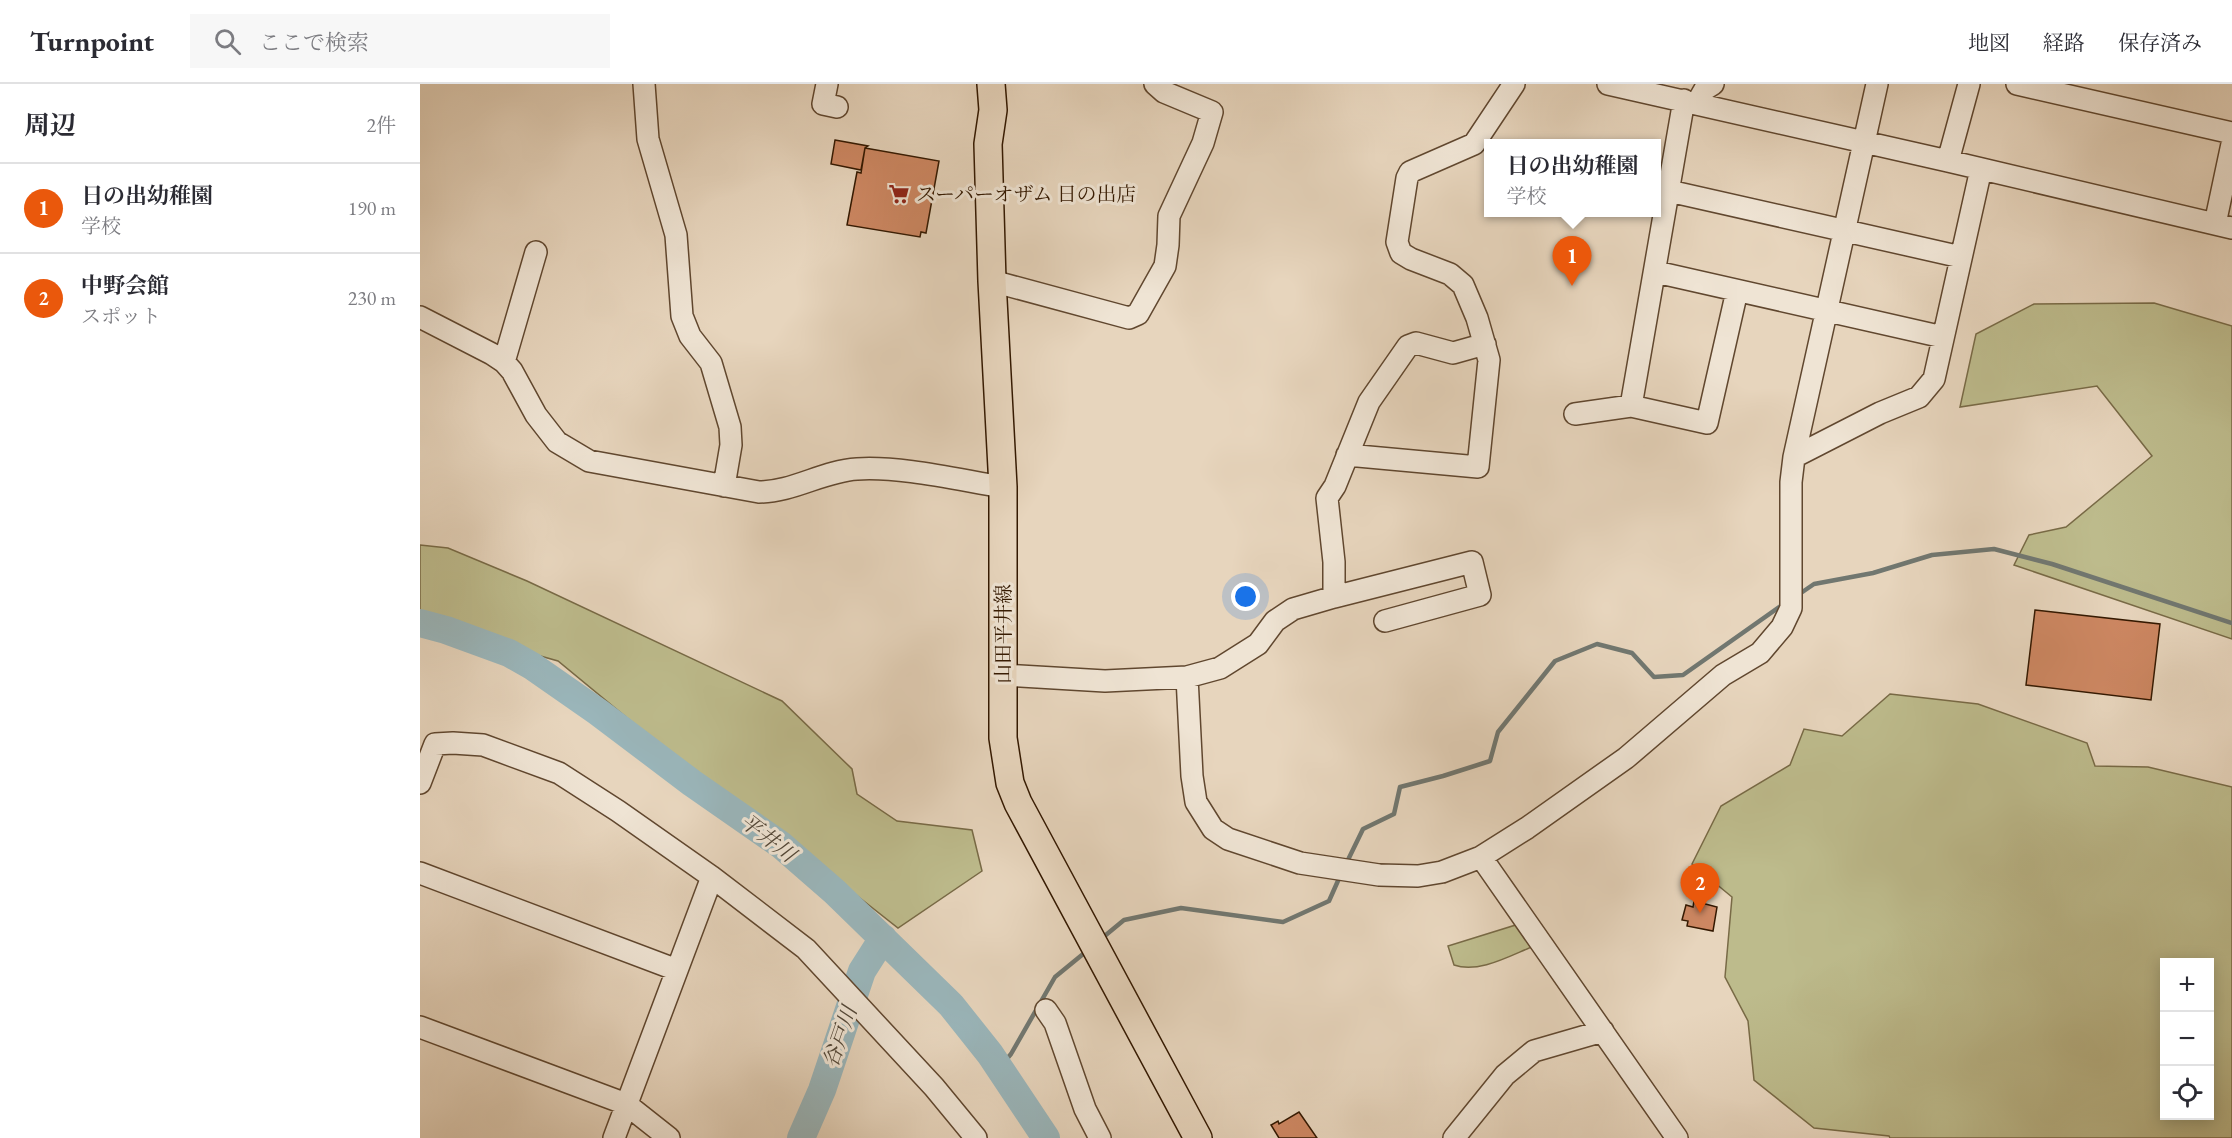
<!DOCTYPE html>
<html lang="ja">
<meta charset="utf-8">
<style>
:root{--surface:#fff;--page:#f7f7f7;--text:#2b2b33;--muted:#7c7c81;--line:#e1e1e2;--accent:#ea580c}
body{margin:0;font-family:"EB Garamond","Noto Serif JP",serif;background:var(--page);color:var(--text)}
.controls{position:absolute;right:18px;bottom:18px;display:grid;overflow:hidden;border-radius:0px;box-shadow:0 3px 15px #0003}
.controls button{width:54px;height:54px;display:grid;place-items:center;padding:0;border:0;border-bottom:2px solid var(--line);background:var(--surface);color:var(--text);font:30px sans-serif}
.you{position:absolute;left:826px;top:513px;width:21px;height:21px;margin:-15px;border:4px solid #fff;border-radius:50%;background:#1a73e8;box-shadow:0 0 0 9px #1a73e833}
.badge{display:grid;place-items:center;width:39px;height:39px;border-radius:50%;background:var(--accent);color:#fff;font-size:20px;font-weight:700}
.pin{position:absolute;translate:-50% -50px;filter:drop-shadow(0 2px 3px #0008)}
.pin::after{content:'';position:absolute;top:32px;width:21px;height:18px;background:inherit;clip-path:polygon(0 0,100% 0,50% 100%)}
.popup{position:absolute;left:1064px;top:55px;width:177px;height:78px;box-sizing:border-box;display:grid;place-content:center;border-radius:0px;background:var(--surface);filter:drop-shadow(0 2px 4px #0005);font-size:20px;white-space:nowrap;color:var(--muted)}
.popup b{font-size:22px;color:var(--text)}
.popup::after{content:'';position:absolute;left:50%;top:100%;margin-left:-12px;border:12px solid transparent;border-top-color:var(--surface)}
.list{margin:0;padding:0;list-style:none}
h2{display:flex;justify-content:space-between;align-items:center;height:78px;margin:0;padding:0 24px;font-size:26px}
h2 small{font-size:20px;font-weight:400;color:var(--muted)}
.list li{display:grid;grid-template-columns:39px 1fr auto;gap:18px;align-items:center;box-sizing:border-box;height:90px;padding:0 24px;border-top:2px solid var(--line)}
.list b{display:block;font-size:22px;white-space:nowrap}
.list p{margin:0;font-size:20px;white-space:nowrap;color:var(--muted)}
.list em{font-size:20px;font-style:normal;color:var(--muted)}
.icon{flex:none;width:33px;height:33px;fill:none;stroke:currentColor;stroke-width:2;stroke-linecap:round;stroke-linejoin:round}
.map{position:relative;flex:none;width:1812px;height:1054px;overflow:hidden}
header{display:flex;align-items:center;gap:36px;box-sizing:border-box;height:84px;padding:0 30px;background:var(--surface);border-bottom:2px solid var(--line)}
header strong{font-size:28px}
nav{display:flex;gap:33px;margin-inline-start:auto;font-size:21px}
.search{width:420px;height:54px;background:var(--page);display:flex;align-items:center;gap:15px;box-sizing:border-box;padding:0 21px;border-radius:0px;color:var(--muted);font-size:22px}
main{display:flex}
aside{flex:1;background:var(--surface)}
.map>svg:first-child{display:block}
</style>
<header>
<strong>Turnpoint</strong>
<div class="search"><svg class="icon" aria-label="search" viewBox="0 0 24 24"><circle cx="10" cy="10" r="6"/><path d="M15 15l6 6"/></svg>ここで検索</div>
<nav><a>地図</a><a>経路</a><a>保存済み</a></nav>
</header>
<main>
<aside>
<h2>周辺<small>2件</small></h2>
<ul class="list">
<li><span class="badge">1</span><div><b>日の出幼稚園</b><p>学校</p></div><em>190 m</em></li>
<li><span class="badge">2</span><div><b>中野会館</b><p>スポット</p></div><em>230 m</em></li>
</ul>
</aside>
<div class="map">
<svg width="1812" height="1054" viewBox="0 0 1812 1054">
<rect width="100%" height="100%" fill="#e7d5bd"/>
<filter id="stains"><feTurbulence type="fractalNoise" baseFrequency=".00333" numOctaves="4"/><feColorMatrix values="0 0 0 0 .2 0 0 0 0 .09 0 0 0 0 .02 0 0 0 .5 -.17"/></filter>
<radialGradient id="worn" r=".72"><stop offset=".6" stop-color="#630" stop-opacity="0"/><stop offset="1" stop-color="#630" stop-opacity=".3"/></radialGradient>
<path fill="#bdbb8c" stroke="#786a46" stroke-width="1.5" fill-rule="evenodd" d="M1734,219l78,23v313l-218,-74 15,-30 37,-8 86,-71 -55,-70 -137,21 16,-73 58,-30z
M0,461l28,3 79,33 255,120 70,68 5,25 40,27 75,9 10,41 -84,57 -52,-41 -151,-113 -137,-113 -138,-39z
M1470,610l88,10 109,39 8,23 53,1 84,20v351h-342l-1,-2 -75,-8 -60,-48 -6,-59 -23,-44 7,-80 -40,-33 29,-58 69,-41 14,-36 38,7zM1744,878h46v154h-46z
M1099,840l15,22c-23,9 -55,28 -80,19l-6,-19z"/>
<g fill="none" stroke-linecap="round" stroke-linejoin="round">
<path stroke="#717770" stroke-width="4.5" d="M1378,511l16,-11 59,-11 59,-18 62,-6 58,15 180,59
M926,780l17,-35 31,-15 6,-27 43,-11 47,-15 8,-29 57,-71 42,-17 35,9 22,24 29,-2 102,-72
M681,855l23,-19 57,-12 102,14 46,-21 12,-27
M579,984l12,-14 44,-77 33,-27"/>
<path stroke="#9ab6bb" stroke-width="28" d="M0,539l26,7 63,23 23,13 66,46 94,71 89,62 54,47 116,113 39,49 56,84
M381,1054l21,-48 40,-119 21,-33"/>
</g>
<path fill="#cd8762" stroke="#331800" stroke-width="1.5" d="M415,56l33,6 -3,2 -4,22 -30,-6z
M445,64l74,13 -13,72 -5,-1 -1,5 -73,-12 10,-53 4,1z
M1615,526l125,14 -9,76 -125,-15z
M1274,817l23,6 -4,24 -26,-5 1,-5 -6,-1 4,-15 7,2z
M879,1028l18,26h-38l-8,-13 7,-4 1,3z"/>
<g fill="none" stroke-linecap="round" stroke-linejoin="round">
<g stroke="#60472f" stroke-width="24">
<path id="minor" d="M224,0l4,55 28,96 6,81 8,20 21,27 19,64 1,18 -7,41
M407,0l-4,20 14,3
M1188,0l340,77 284,67
M1597,0l215,49
M1264,16l-53,306 76,17 30,-132
M1277,19l8,-14 8,-5
M1528,77l21,-77
M1249,107l292,66
M1795,140l17,-80
M1236,188l287,65
M572,197l137,37 9,-4 27,-48 3,-21 1,-29 34,-73 9,-31 -48,-20 -9,-8
M0,233l72,37 12,8 8,9 24,44 21,27 32,19 170,31c34,0 64,-21 98,-23 43,-3 102,11 146,18
M84,278l32,-110
M1155,330l56,-8
M927,371l131,12 11,-107 -12,-42 -14,-33 -13,-11 -39,-15 -10,-6 -4,-11 10,-64 3,-6 64,-28 40,-60
M1374,373l86,-44 39,-16 15,-18 47,-210
M914,513l138,-35 8,33 -95,26
M582,591l103,6 82,-4 33,-9 38,-24 17,-23 18,-12 41,-12v-35l-7,-64 8,-12 34,-84 39,-56 8,-3 37,10 32,-9
M767,593l5,99 4,26 17,27 15,10 72,24 79,12 39,1 24,-4 39,-15 46,-29 99,-70 97,-83 37,-22 22,-26 9,-19v-126l3,-25 83,-373
M0,699l15,-39 18,-1 30,2 76,28 59,38 94,66 94,72 128,138 42,51
M1061,773l196,281
M0,789l257,97
M626,926l9,13 30,86 15,29
M0,943l206,77 43,34
M194,1054l98,-261
M1034,1054l51,-63 29,-24 69,-20"/>
</g>
<g stroke="#331800" stroke-width="30">
<path id="major" d="M571,0l2,26 -5,34 4,137 11,206v251l7,45 8,20 180,335"/>
</g>
<use href="#minor" stroke="#efe4d4" stroke-width="21"/>
<use href="#major" stroke="#e7d5bd" stroke-width="27"/>
</g>
<defs>
<g id="supermarket-bare" transform="scale(1.62)"><path d="M-6-5.5h2.5l.6 2H6L4.5 2H-2.5L-4.4-4H-6ZM-1.5 3.2a1.3 1.3 0 1 0 .1 0ZM3 3.2a1.3 1.3 0 1 0 .1 0Z" fill="#8f2418" stroke="#efe4d4" stroke-width="2.5" paint-order="stroke"/></g>
</defs>
<g fill-rule="evenodd">
<use href="#supermarket-bare" x="479" y="110"/>
</g>
<g text-anchor="middle" stroke-width="6" stroke-linejoin="round" paint-order="stroke">
<g font-size="20" fill="#331800" stroke="#efe4d4" text-anchor="start">
<text x="496" y="117">スーパーオザム 日の出店</text>
</g>
<g font-size="20" fill="#331800" stroke="#efe4d4">
<text transform="translate(583 550) rotate(-90)" y="7">山田平井線</text>
</g>
<g font-size="21" font-style="italic" fill="#524738" stroke="#efe4d4">
<text transform="translate(348 754) rotate(38)" y="7">平井川</text>
<text transform="translate(420 953) rotate(-71)" y="7">谷戸川</text>
</g>
</g>
<rect width="100%" height="100%" filter="url(#stains)"/>
<rect width="100%" height="100%" fill="url(#worn)"/>
</svg>
<div class="controls">
<button>+</button>
<button>−</button>
<button><svg class="icon" aria-label="locate" viewBox="0 0 24 24"><circle cx="12" cy="12" r="6"/><path d="M12 2v4M12 18v4M2 12h4M18 12h4"/></svg></button>
</div>
<div class="you"></div>
<div class="pin badge" style="left:1152px;top:202px">1</div>
<div class="popup"><b>日の出幼稚園</b>学校</div>
<div class="pin badge" style="left:1280px;top:829px">2</div>
</div>
</main>
